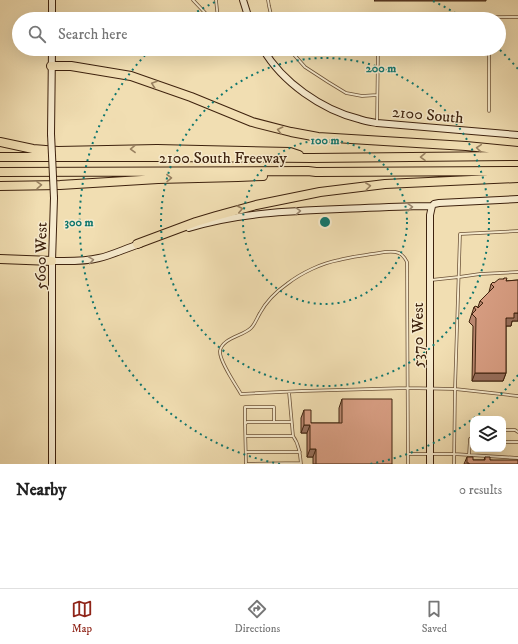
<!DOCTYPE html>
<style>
:root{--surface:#fff;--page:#f6f6f6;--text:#222;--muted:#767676;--line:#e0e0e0;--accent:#8f2418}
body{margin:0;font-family:"IM FELL DW Pica",serif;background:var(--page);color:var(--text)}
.controls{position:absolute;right:12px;bottom:12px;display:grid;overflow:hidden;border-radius:8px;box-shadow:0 4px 16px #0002}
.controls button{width:36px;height:36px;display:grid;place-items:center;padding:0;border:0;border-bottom:1px solid var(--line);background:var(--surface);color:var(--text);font:20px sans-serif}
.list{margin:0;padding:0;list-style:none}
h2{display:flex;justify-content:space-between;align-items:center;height:52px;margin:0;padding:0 16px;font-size:17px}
h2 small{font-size:13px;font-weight:400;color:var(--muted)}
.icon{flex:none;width:22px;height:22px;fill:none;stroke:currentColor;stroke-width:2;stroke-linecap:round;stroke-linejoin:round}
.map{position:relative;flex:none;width:518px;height:464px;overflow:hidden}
.search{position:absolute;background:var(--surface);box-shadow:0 4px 16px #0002;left:12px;right:12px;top:12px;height:44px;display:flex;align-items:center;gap:10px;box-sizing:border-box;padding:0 14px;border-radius:22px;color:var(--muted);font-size:15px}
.sheet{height:124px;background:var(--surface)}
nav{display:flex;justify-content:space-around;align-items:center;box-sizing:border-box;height:56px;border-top:1px solid var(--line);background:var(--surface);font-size:11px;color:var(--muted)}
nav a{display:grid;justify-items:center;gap:2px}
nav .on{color:var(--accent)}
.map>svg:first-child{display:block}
</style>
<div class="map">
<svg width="518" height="464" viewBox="0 0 518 464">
<rect width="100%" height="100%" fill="#f1deb2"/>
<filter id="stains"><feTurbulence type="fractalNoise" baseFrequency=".005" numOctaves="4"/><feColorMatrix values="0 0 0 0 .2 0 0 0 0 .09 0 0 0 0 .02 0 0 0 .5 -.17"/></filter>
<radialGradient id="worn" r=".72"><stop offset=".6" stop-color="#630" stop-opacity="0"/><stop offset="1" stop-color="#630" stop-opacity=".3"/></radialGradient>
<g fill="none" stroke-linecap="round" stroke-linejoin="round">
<g stroke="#6b5137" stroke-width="3.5">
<path id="lane" d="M193,0l18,19
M216,0l2,19
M268,0l1,6 3,13
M272,17l120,1 126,-1
M289,49l16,18 23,15 18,11 16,3 15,-1
M489,49v62
M377,122l1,-73
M431,280l28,-3 21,-3 38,-2
M289,392l4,44c6,8 7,18 8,28
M245,424v-17h29v15
M503,430h12l3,2
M246,436h46
M503,442h15
M246,452h54
M408,454h46l64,4
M469,455l1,-16 3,-2
M246,464l-1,-40 2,-2h44
M246,464l55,-1
M408,464l-1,-202c-2,-4 -4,-7 -8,-9 -8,-3 -19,0 -27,1 -11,2 -22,3 -33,6 -17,3 -38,13 -52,24 -10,7 -21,18 -27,29 -3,5 -5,11 -9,15 -8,8 -29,10 -31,23 -1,10 16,34 21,43l61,-3 105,-3 48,1 63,7
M454,464l1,-75 5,-155 58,-3"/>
</g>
<g stroke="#3e220e" stroke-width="8">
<path id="secondary" d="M243,0l6,19
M52,19v-19
M263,49c19,33 59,61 96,70 5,2 12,3 18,4l141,12
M51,134l1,-85
M432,206l2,-2 5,-1 79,-4
M189,228c49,-15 100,-17 151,-19 30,-1 61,-3 92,-3
M52,261c16,0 31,1 47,-3 14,-3 27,-10 41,-14
M52,464v-203l2,-63
M430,464v-249l2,-9"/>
</g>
<g stroke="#3e220e" stroke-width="10">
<path id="highway" d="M51,66h20l60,10 60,21 61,25 39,10 27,5 148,9 52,5
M0,142l33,7 25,2 99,-2 133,3 9,3
M0,157h160l152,1 206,-2
M0,172l308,-1 8,1 202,-1
M0,186l60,-1 98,-6 80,-2 25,-1
M137,244l59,-22 20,-6 40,-11 64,-13 65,-8 133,-6
M0,259l52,2"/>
</g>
<use href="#lane" stroke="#f6eacd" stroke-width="2"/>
<use href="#secondary" stroke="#f6eacd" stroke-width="6"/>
<use href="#highway" stroke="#f1deb2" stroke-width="8"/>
<g stroke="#3e220e" stroke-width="8" stroke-linecap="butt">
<path id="secondary-bridge" d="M51,134l3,64"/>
</g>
<use href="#secondary-bridge" stroke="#f6eacd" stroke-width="6"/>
</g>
<path fill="#ba8871" stroke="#3e220e" d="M504,278l2,3 12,-1v41h-6l-1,5h-5v47l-3,8h-31l1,-55 -4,-4 5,-15h4l2,-6 9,-9 2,-8 3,-1 10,-4z
M342,399l50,65h-79v-7h-6v-24h-6v-15l3,-8 7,13h28v-15z
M467,457l6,3h11l1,-3 5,3 28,4h-54z"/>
<path fill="#976f5c" stroke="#3e220e" d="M375,0h111v1h-112z
M514,313h4v8h-6l-1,5h-8l3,-8z
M475,373h31l-3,8h-31z
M304,425h6l-3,8h-6z
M310,449h6l-3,8h-6z"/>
<path fill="#d89e83" stroke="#3e220e" d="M504,278h3l-1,3 12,-1v33h-4v5h-8v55h-31l1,-55 -4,-4 4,-4 -2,-3 2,-1 2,2 5,-5 -3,-2 14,-14 -3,-3 2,-2 1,1 5,-4h5z
M342,399h50v65h-76v-15h-6v-24h-6v-15h7v13h31z
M467,457h6v3h12v-3h5v3h28v4h-49v-1h-2z"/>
<defs><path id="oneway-chevron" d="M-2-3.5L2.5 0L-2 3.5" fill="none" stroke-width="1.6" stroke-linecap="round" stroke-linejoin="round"/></defs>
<g stroke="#988060">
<use href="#oneway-chevron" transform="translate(154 84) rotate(-161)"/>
<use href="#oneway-chevron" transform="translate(280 130) rotate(-166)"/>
<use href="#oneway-chevron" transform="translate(479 148) rotate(-175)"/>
<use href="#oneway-chevron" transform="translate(133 149) rotate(179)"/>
<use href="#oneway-chevron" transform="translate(423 157) rotate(179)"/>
<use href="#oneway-chevron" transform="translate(169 178) rotate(-1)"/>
<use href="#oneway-chevron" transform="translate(39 185) rotate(-2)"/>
<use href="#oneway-chevron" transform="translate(368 186) rotate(-7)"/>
<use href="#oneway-chevron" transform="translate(240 209) rotate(-13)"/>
</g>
<g stroke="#9a866e">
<use href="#oneway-chevron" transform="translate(410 207) rotate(-2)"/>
<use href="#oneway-chevron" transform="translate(298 211) rotate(-3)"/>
<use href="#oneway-chevron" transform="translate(91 260) rotate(-9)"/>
</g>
<g fill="none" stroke="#0f766e" stroke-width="2" stroke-dasharray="2 4">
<circle cx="325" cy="222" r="82"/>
<circle cx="325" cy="222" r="164"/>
<path d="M518 375A246 246 0 0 1 370 464M280 464A246 246 0 0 1 150 50M187 18A246 246 0 0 1 217 1M433 1A246 246 0 0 1 463 18M500 50A246 246 0 0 1 518 69"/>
</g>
<g text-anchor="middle" stroke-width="3" stroke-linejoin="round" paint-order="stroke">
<g font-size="16" fill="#3e220e" stroke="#f6eacd">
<text transform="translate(428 114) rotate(5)" y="6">2100 South</text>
<text x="223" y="163">2100 South Freeway</text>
<text transform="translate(40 256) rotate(-89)" y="6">5600 West</text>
<text transform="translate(417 335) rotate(-90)" y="6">5370 West</text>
</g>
</g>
<circle cx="325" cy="222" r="6" fill="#0f766e" stroke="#f6eacd" stroke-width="2"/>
<g font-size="12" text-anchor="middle" font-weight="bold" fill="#0f766e" stroke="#f6eacd" stroke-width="3" stroke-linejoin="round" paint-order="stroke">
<text x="381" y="72">200 m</text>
<text x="325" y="144">100 m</text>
<text x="79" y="226">300 m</text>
</g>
<rect width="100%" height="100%" filter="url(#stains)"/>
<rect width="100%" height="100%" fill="url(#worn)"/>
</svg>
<div class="controls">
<button><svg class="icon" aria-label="layers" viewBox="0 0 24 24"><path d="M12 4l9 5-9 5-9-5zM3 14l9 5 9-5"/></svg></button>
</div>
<div class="search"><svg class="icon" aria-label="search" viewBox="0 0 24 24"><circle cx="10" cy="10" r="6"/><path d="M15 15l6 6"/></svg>Search here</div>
</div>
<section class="sheet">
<h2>Nearby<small>0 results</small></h2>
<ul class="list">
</ul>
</section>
<nav>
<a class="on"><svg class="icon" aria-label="map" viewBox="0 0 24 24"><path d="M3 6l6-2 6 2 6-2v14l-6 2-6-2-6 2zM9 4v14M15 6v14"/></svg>Map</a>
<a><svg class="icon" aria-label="directions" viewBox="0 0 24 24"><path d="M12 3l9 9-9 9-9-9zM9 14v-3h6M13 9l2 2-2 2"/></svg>Directions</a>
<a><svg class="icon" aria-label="saved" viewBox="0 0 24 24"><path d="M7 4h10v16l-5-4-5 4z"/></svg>Saved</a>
</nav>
